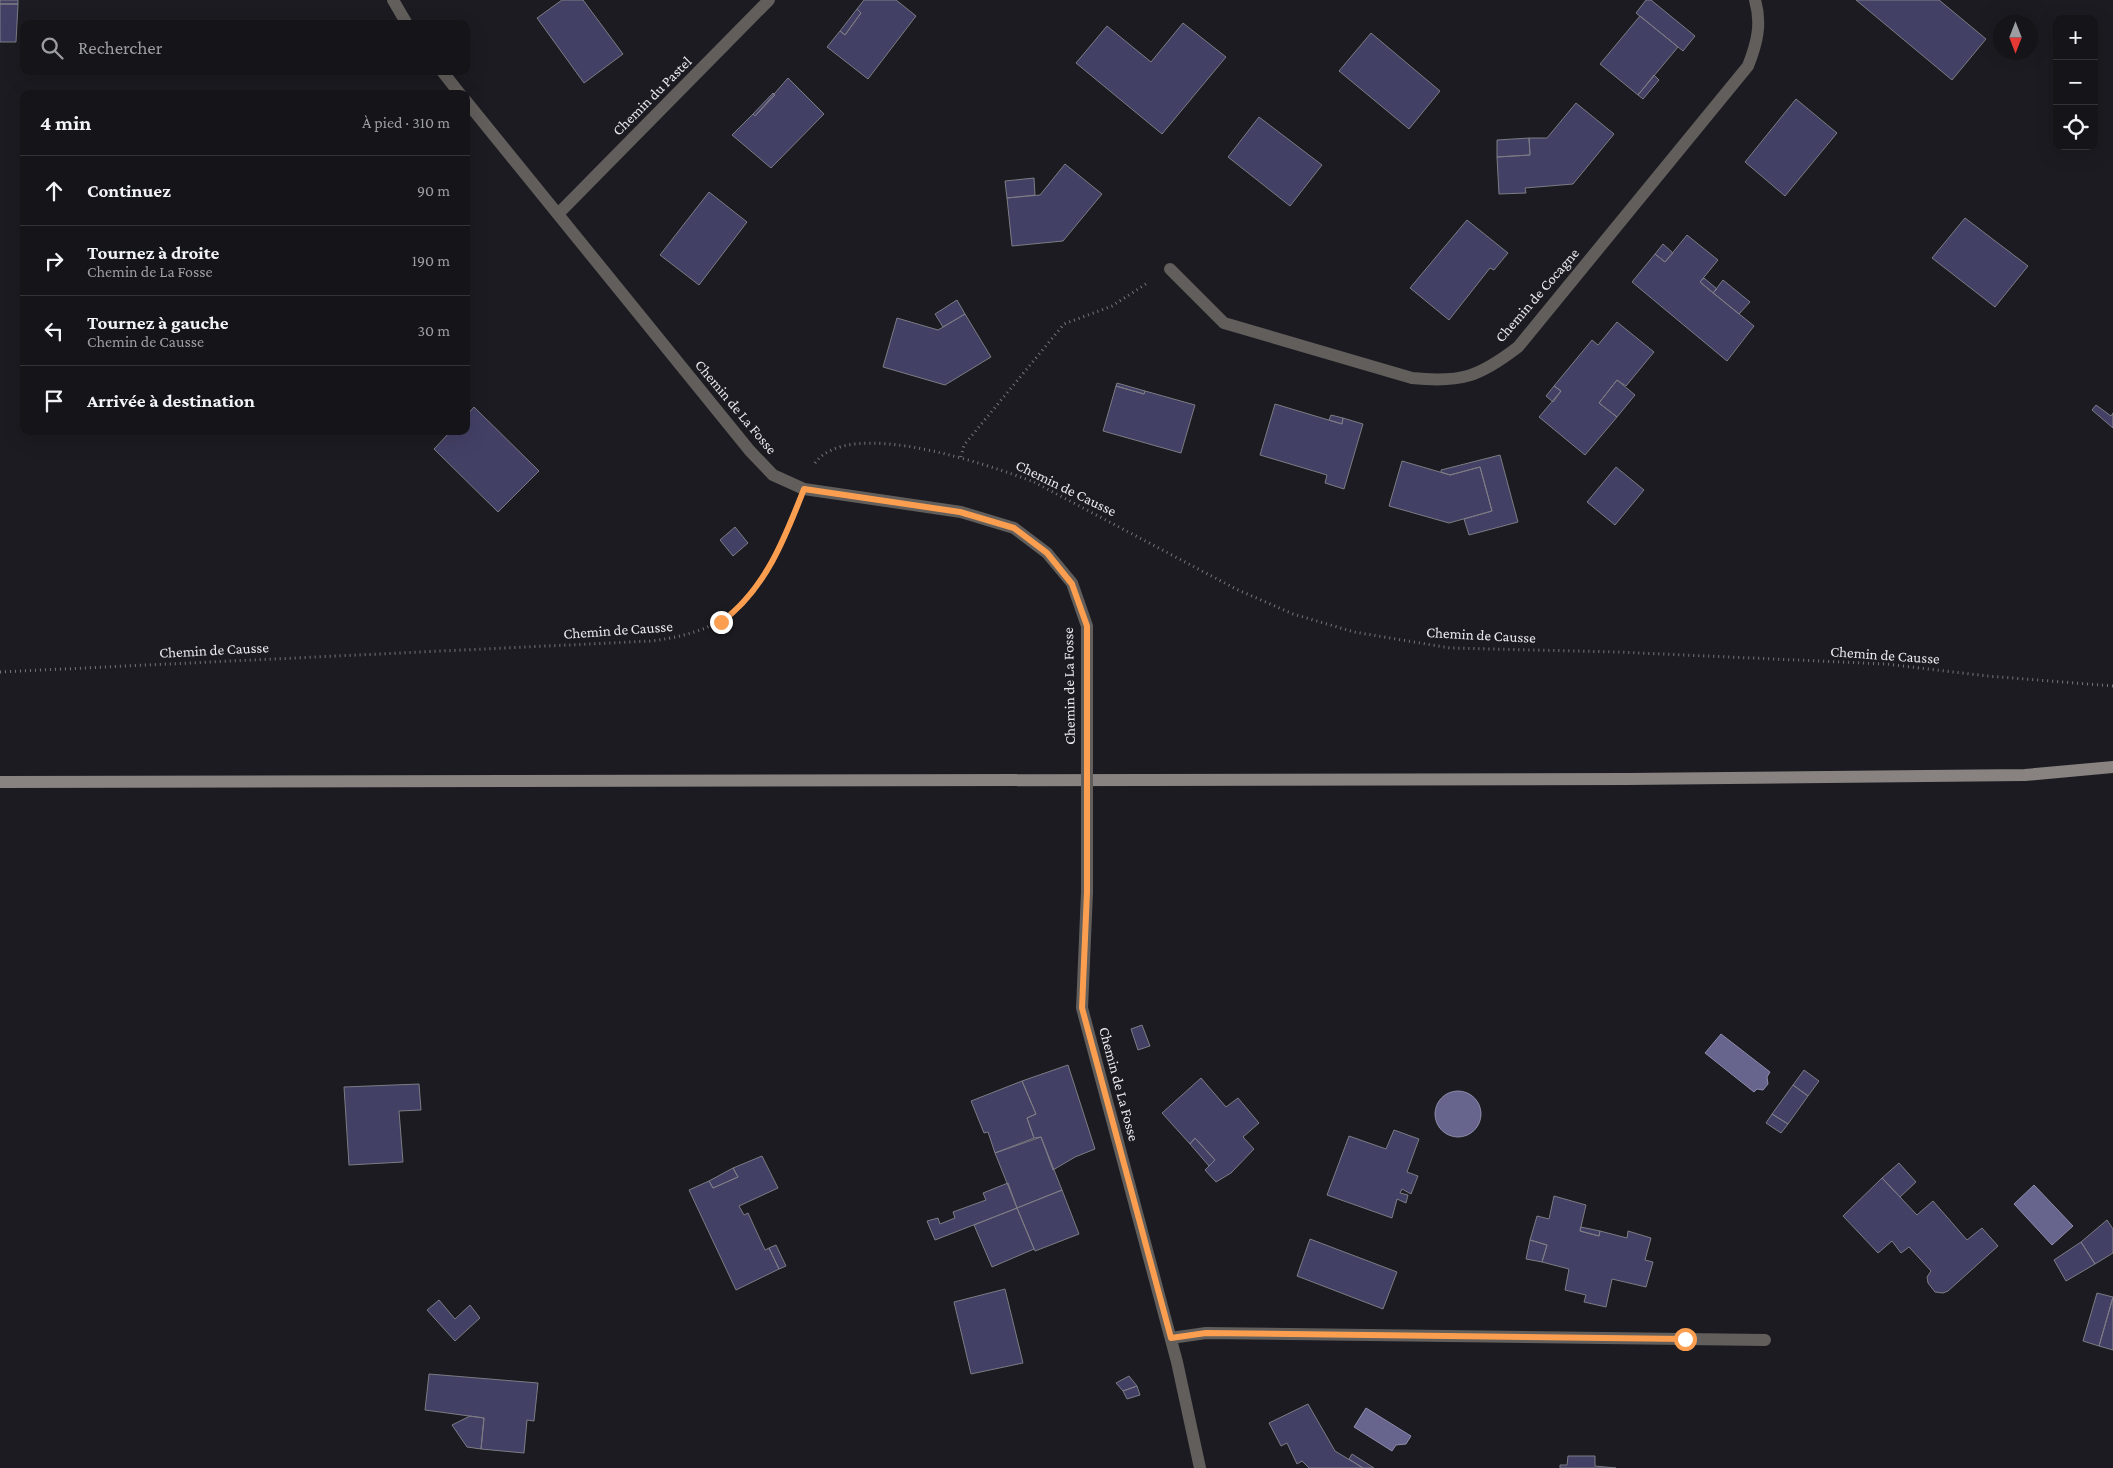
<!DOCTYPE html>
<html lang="fr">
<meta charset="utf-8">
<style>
:root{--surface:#141419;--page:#1d1d22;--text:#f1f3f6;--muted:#9d9ea2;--line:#333338}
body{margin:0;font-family:"Crimson Pro",serif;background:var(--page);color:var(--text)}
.controls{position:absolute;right:15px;top:15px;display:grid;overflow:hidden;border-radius:10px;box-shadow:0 5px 20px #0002}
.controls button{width:45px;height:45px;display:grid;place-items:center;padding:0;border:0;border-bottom:1px solid var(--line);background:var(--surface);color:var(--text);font:25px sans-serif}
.compass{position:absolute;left:1993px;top:15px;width:45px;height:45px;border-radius:50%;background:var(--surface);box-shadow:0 5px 20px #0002;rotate:180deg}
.stop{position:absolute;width:15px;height:15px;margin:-11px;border:4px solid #fb9e50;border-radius:50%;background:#fff}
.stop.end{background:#fb9e50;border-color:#fff;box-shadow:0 1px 5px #0008}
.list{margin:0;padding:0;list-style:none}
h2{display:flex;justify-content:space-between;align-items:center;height:65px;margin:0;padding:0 20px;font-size:21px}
h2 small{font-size:16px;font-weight:400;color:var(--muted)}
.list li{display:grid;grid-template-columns:32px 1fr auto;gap:15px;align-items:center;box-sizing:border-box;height:70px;padding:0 20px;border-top:1px solid var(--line)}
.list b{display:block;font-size:19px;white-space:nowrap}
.list p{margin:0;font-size:16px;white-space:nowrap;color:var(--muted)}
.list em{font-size:16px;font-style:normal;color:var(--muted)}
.icon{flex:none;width:28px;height:28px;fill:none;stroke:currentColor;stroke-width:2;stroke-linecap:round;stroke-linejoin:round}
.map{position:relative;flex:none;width:2113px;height:1468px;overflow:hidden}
.search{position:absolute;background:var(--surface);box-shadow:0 5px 20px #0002;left:20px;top:20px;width:450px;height:55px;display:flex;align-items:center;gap:12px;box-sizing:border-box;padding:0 18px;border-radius:10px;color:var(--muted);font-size:19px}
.panel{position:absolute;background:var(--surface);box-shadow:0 5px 20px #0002;left:20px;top:90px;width:450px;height:345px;border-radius:10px}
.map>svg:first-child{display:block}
</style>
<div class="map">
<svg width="2113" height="1468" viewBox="0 0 2113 1468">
<rect width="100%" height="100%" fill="#1b1b21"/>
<path fill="#67658d" stroke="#8d8caa" d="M1721,1034l49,38 -3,5 1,7 -5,6 -6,-1 -3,3 -49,-39z
M1435 1114a23 23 0 1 1 46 0a23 23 0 1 1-46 0Z
M2034,1185l39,41 -21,19 -38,-41z
M1366,1408l45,28 -5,8 -10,1 -4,6 -38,-24z"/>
<path fill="#434066" stroke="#7c7c84" d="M0,0h18v4h-18z
M562,0h21l40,54 -39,29 -47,-65z
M864,0h32l20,16 -48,63 -41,-32 13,-16 5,4 16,-22 -4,-4z
M1646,0h5l44,36 -12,15 -47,-38z
M1856,0h83l47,39 -34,41z
M0,4h18l-2,38h-16z
M857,9l4,4 -16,22 -5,-4z
M1640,16l38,31 -40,48 -38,-31z
M1183,23l43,34 -64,77 -86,-71 31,-37 44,36z
M1371,33l69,58 -31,38 -70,-58z
M1654,75l5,5 -16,19 -5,-4z
M788,78l36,36 -53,54 -39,-33 21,-21 2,2z
M773,93l2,2 -20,21 -2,-2z
M1796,99l41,34 -52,63 -40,-34z
M1576,103l38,31 -41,50 -48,4 1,5 -27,1 -2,-37 33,-2 -1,-17h18z
M1259,117l63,48 -32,41 -62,-49z
M1529,138l1,17 -33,2v-17z
M1065,164l37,30 -39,47 -51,5 -5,-48 33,-3z
M1034,178l1,17 -28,3 -2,-17z
M709,192l38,30 -48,63 -39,-30z
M1965,218l63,48 -33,41 -63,-49z
M1467,220l41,33 -14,17 -4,-2 -41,52 -39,-32z
M1687,235l31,25 -18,22 54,44 -27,35 -95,-79 23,-28 10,8z
M1663,244l10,9 -8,9 -10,-8z
M1704,278l13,11 -4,4 -13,-11z
M1723,280l27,22 -11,12 -26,-21z
M957,300l8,14 -22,13 -8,-13z
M965,314l26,43 -46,28 -62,-18 14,-49 41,12z
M1617,322l37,30 -28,34 -9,-6 -18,23 18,14 -32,38 -46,-38 22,-26 -7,-5 38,-46 6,5z
M1617,380l18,15 -18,22 -18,-14z
M1117,383l28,8 -1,3 -28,-8z
M1116,386l28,8 1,-3 50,14 -14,48 -78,-22z
M1554,386l7,5 -8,11 -7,-6z
M1275,404l67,20 1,-6 20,6 -19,65 -19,-6 2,-8 -67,-20z
M2096,405l15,11 2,-3v15l-21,-18z
M474,407l65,64 -41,41 -64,-63 17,-18h15v-15z
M1331,415l12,3 -1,6 -13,-4z
M1500,455l18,67 -49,13 -5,-16 28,-8 -12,-44 -30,8 -9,-3v-2z
M1402,461l48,14 30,-8 12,44 -43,12 -60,-17z
M1616,467l28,23 -29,35 -28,-23z
M735,527l13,16 -15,13 -13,-16z
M1142,1025l8,21 -12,4 -7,-21z
M1068,1065l27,84 -20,8 -22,13 -12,-33 -7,1 -7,-20 9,-4 -14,-33z
M1804,1070l15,11 -11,15 -15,-11z
M1201,1078l25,29 12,-9 21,25 -16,14 11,12 -23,24 -15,9 -11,-12 10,-10 -20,-22 -5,6 -28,-31z
M1022,1081l14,33 -9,4 7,20 -39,15 -7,-21 -4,1 -13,-32z
M419,1084l2,26 -22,1 4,51 -54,3 -5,-78z
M1793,1085l15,11 -20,28 -16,-10z
M1772,1114l16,10 -7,9 -15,-10z
M1394,1130l25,9 -12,33 11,4 -7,18 -9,-5 -2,4 8,2 -2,8 -9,-4 -5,19 -65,-23 22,-59 37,13z
M1041,1137l21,53 -45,18 -22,-55z
M1195,1138l20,22 -6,6 -19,-22z
M762,1156l16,32 -39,18 5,9 4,-2 17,37 4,-2 10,21 -43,21 -47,-100 20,-9 4,7 25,-11 -5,-9z
M1899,1163l17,19 -16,15 -18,-19z
M733,1168l5,9 -25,11 -4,-7z
M1882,1178l35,37 16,-14 34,39 15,-12 16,18 -50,45 -5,2 -8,-1 -7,-9 -1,-6 4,-6 -22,-24 -8,6 -9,-12 -14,12 -35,-37z
M1008,1183l9,25 -82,32 -8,-19 11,-3 2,6 15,-6 -2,-6 33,-12 -3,-7z
M1062,1190l17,44 -44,17 -18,-43z
M1554,1196l32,9 -6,26 19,5 1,-5 27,7 1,-7 23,7 -6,22 8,2 -7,25 -34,-8 -6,28 -22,-5 2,-7 -21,-5 4,-21 -27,-7 5,-17 -17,-5 7,-24 12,3z
M1017,1208l17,41 -42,18 -18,-42z
M2107,1220l6,9v24l-18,11 -14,-22z
M1581,1227l19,4 -1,5 -19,-5z
M1310,1239l87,33 -14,37 -86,-33z
M1530,1240l17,5 -5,17 -16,-3z
M2081,1242l14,22 -29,17 -12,-21z
M776,1245l10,21 -7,3 -10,-21z
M1005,1289l18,74 -52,11 -17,-72z
M2097,1293l16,4 -14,49 -16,-5z
M2113,1297v53l-14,-4z
M439,1300l16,19 15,-14 10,13 -25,23 -28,-31z
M429,1374l109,9 -4,38 -7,-1 -3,33 -43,-4 3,-31 -59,-8z
M1129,1376l8,10 -14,5 -7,-8z
M1137,1386l3,9 -13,4 -4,-8z
M1308,1404l27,47 28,17h-54l-7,-7 -5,3 -10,-21 -6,3 -12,-23z
M470,1416l14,2 -3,31 -14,-2 -15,-22z
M1352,1454l22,14h-11l-14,-9z
M1568,1456h27v10l21,2h-56v-3h7z"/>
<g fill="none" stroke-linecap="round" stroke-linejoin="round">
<path stroke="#75757b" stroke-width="3" stroke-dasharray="1 4" stroke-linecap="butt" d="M961,457l3,-12 100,-121 48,-18 37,-24
M815,463c34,-47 174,2 219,19l202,107 57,25 61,18 96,16 167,4 269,12 101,12 126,10
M0,672l652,-31c90,-12 110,-49 142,-128"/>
<path stroke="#615e5b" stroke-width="12" d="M1171,1338l35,-5 559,7"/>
<path stroke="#615e5b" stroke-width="12" d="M393,0l14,24
M442,71l18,23
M466,101l284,350 23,24 31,14 157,23 53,16 33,25 25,30 15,43v49
M558,214l211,-214
M1170,269l54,54 188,55c49,5 67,-1 106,-31l230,-281c9,-23 14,-42 7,-66
M1087,892l-5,116 95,354 23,106"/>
<path stroke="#888380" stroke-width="12" d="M0,782l1627,-3 398,-4 88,-8"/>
<path stroke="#615e5b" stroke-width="12" d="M1087,675v217"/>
</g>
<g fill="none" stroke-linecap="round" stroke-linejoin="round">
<path stroke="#fb9e50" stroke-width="6" d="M721,622c44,-32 64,-84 83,-133l156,23 54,16 33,25 25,31 15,42v266l-5,116 89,330 35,-5 479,6"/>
</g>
<g text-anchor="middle" stroke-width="4.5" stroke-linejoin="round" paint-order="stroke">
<g font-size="15" fill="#e7e7ec" stroke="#1b1b21">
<text transform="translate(652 96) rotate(-45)" y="5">Chemin du Pastel</text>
<text transform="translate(1537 295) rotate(-49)" y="5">Chemin de Cocagne</text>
<text transform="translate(736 407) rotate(50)" y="5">Chemin de La Fosse</text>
<text transform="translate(1066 488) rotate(26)" y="5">Chemin de Causse</text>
<text transform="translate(618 630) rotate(-4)" y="5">Chemin de Causse</text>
<text transform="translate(1481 635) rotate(3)" y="5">Chemin de Causse</text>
<text transform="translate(214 650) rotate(-3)" y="5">Chemin de Causse</text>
<text transform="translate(1885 655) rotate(4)" y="5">Chemin de Causse</text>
<text transform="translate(1069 686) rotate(-91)" y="5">Chemin de La Fosse</text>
<text transform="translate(1119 1084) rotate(75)" y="5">Chemin de La Fosse</text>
</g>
</g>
</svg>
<div class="controls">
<button>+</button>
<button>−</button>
<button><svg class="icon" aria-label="locate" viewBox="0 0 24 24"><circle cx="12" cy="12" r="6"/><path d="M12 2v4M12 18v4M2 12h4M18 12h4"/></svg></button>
</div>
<svg class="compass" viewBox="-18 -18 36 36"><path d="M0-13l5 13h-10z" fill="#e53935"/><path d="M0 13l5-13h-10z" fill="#9d9ea2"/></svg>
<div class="stop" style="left:1685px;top:1339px"></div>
<div class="stop end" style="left:721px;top:622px"></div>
<div class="search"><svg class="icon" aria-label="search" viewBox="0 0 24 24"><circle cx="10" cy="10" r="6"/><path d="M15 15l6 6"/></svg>Rechercher</div>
<section class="panel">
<h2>4 min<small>À pied · 310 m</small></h2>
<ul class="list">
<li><svg class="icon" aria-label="ahead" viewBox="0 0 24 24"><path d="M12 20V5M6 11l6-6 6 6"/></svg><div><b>Continuez</b></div><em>90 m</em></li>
<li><svg class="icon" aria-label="right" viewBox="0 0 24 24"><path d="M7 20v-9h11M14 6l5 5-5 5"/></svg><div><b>Tournez à droite</b><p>Chemin de La Fosse</p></div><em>190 m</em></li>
<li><svg class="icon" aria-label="left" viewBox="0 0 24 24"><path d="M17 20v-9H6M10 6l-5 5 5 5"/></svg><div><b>Tournez à gauche</b><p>Chemin de Causse</p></div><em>30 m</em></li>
<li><svg class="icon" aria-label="arrive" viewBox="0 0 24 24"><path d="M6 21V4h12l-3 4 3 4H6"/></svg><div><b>Arrivée à destination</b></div></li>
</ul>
</section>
</div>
